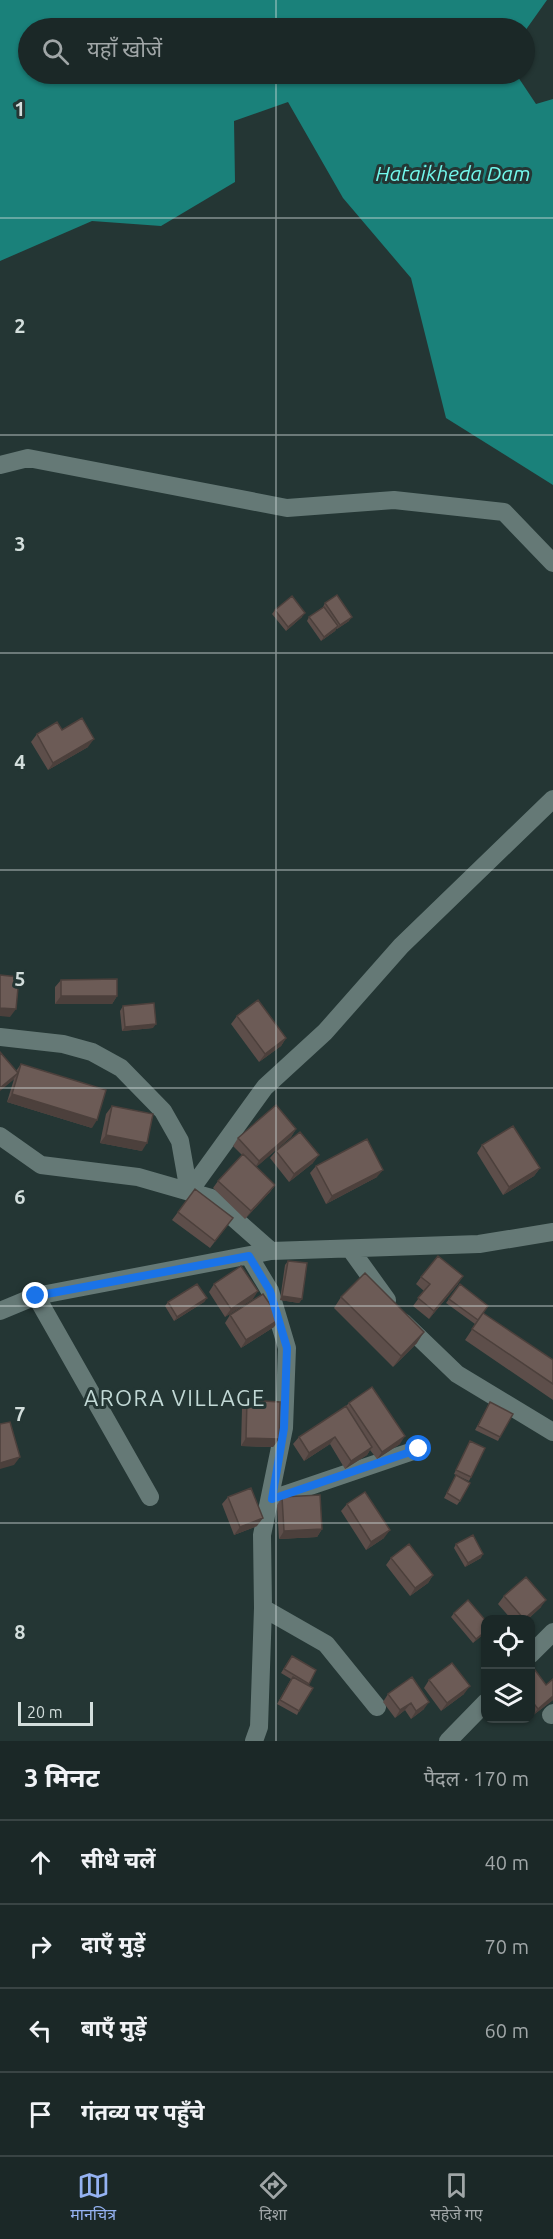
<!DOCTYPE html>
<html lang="hi">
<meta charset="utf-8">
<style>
:root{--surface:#1b2827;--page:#283433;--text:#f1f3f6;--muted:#a0a6a7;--line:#394444;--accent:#95b2f1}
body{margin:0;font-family:Ubuntu,"Noto Sans Devanagari",sans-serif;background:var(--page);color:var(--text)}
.controls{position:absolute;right:18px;bottom:18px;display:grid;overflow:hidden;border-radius:12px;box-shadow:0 2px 4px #0004}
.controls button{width:54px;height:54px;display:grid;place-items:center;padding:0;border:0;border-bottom:2px solid var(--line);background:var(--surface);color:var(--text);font:30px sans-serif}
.scale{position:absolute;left:18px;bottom:15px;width:75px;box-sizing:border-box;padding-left:6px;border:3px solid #d3dedc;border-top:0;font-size:16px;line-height:21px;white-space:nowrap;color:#d3dedc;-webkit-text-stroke:4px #243634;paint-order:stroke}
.stop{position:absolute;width:18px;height:18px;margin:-14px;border:4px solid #1a73e8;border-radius:50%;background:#fff}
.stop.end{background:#1a73e8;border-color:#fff;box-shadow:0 2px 6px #0008}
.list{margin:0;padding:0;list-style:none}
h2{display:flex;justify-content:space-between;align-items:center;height:78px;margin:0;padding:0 24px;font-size:26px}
h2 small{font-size:20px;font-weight:400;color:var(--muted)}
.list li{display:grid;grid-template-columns:39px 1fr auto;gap:18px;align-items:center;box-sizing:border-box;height:84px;padding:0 24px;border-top:2px solid var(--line)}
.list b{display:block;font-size:22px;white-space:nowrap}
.list em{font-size:20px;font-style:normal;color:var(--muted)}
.icon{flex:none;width:33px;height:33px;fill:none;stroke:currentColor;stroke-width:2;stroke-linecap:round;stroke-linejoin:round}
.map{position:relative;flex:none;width:553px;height:1741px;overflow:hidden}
.search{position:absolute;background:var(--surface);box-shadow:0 2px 4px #0004;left:18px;right:18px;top:18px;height:66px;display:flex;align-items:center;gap:15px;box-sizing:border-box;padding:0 21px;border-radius:33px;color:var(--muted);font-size:22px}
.sheet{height:414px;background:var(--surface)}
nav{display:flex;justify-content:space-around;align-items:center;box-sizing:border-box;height:84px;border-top:2px solid var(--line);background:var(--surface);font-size:16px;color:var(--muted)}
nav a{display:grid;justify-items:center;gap:3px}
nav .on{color:var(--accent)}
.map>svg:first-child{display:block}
</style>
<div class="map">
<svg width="553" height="1741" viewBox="0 0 553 1741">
<rect width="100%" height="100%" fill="#243634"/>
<path fill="#1a817a" d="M0,0h547l-22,31 -1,-3h-496v46h488l20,30 17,-5v386l-107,-67 -35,-140 -68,-80 -55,-96 -54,19 1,61 -74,44 -69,-5 -92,40z"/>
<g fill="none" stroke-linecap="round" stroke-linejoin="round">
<path stroke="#657976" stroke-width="18" d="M0,465l28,-7 259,50 107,-8 110,12 49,51
M0,1037l63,7 29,8 29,16 42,43 17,30 9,51
M0,1136l41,29 97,12 73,21 60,53
M189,1192l76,-105 60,-55 76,-86 152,-147
M351,1250l36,50
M249,1256l21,35 17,57 -3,80 -22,107 1,73 -4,119 -5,14
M36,1296l114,201
M0,1311l36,-15 235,-45 208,-7 74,-12
M403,1322l54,52 96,58
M272,1499l147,-50
M263,1608l63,36 51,63
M530,1655l23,-23
M551,1715l2,-2
M448,1741l38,-39"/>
</g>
<path fill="#5d4e4a" d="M325,603l24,18 -12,8v-1l-2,3 -14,10 -14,-20 2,-4 14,-10z
M275,610l27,7 -16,14 -14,-17z
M62,730l26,17 -40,23 -17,-28 6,-8z
M61,980l56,16 -5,8h-57v-17z
M123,1006l30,22 -31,3 -2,-20z
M237,1016l49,22 -5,8 -22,16 -28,-38z
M21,1064l71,64 -85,-26 7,-23 -2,2 4,-10z
M112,1106l30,45 -42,-8 6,-29z
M296,1129l-5,8 -35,30 19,18 -5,7 -25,27 -32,-31 5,-7 24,-26 -9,-9 5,-8z
M482,1145l58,23 -6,8 -31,19 -26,-42z
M276,1151l37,12 -24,19 -19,-24z
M316,1166l61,11 -51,27 -16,-31z
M178,1212l49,14 -17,22 -38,-28z
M288,1261l14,38 -3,4 -19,-3 5,-35z
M421,1277l37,7 -29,35 -16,-13 11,-15 -8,-7z
M214,1284l39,15 -28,18 -16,-25z
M460,1284l28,22 -13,18 -29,-21z
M341,1297l76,46 -24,24 -59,-59z
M207,1298l-3,4 -30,19 -9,-15 3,-4z
M483,1313l70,47v40l-88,-60z
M230,1315l44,12 -33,21 -16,-25z
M247,1400l32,39 -6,8 -32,-1 1,-38z
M490,1402l10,35 -2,4 -23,-11z
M349,1403l51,41 -23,15 -7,-9 -3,5 -22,14 -15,-25 -26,17 -11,-17 6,-7 47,-31z
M470,1441l1,36 -2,4 -15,-7z
M456,1475l4,26 -3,4 -13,-7z
M228,1497l29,29 -23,9 -12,-31z
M282,1497l40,32 -5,8 -38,2 -2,-34z
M347,1504l37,34 -18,12 -25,-39z
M456,1544l25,14 -16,9 -11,-19z
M391,1558l42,17 -5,8 -18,13 -24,-31z
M504,1596l37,11 -14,13h-15l-14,-16z
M454,1613l32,8v11l-13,11 -22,-26z
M289,1660l27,10 -8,15 -9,26 -2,4 -20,-11 14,-25 -10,-6z
M531,1668l15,17 7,-6v21l-21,16 -1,-2z
M412,1677l12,32 -13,10 -6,-9 -10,8 -12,-16 5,-8z
M429,1680l35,14 -23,17 -17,-23z"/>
<path fill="#4c403c" d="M305,613l-3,4 -16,14 2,-4z
M352,617l-3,4 -12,8 3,-4z
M338,626l-3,5 -14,10 3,-4z
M94,739l-6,8 -40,23 5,-7z
M61,996h56l-5,8h-57z
M0,1008l16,1 -6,8 -10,-1z
M156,1024l-3,4 -31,3 3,-4z
M286,1038l-5,8 -22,16 6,-8z
M18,1073l-6,8 -12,10v-3z
M12,1094l85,26 -5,8 -85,-26z
M296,1129l-5,8 -37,32 5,-8z
M106,1135l41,8 -5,8 -42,-8z
M319,1155l-6,8 -24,19 5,-8z
M540,1168l-6,8 -31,19 6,-8z
M383,1170l-6,7 -51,27 6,-8z
M275,1185l-5,7 -25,27 6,-8z
M463,1276l-5,8 -29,35 5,-8z
M258,1291l-5,8 -28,18 6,-8z
M282,1296l20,3 -3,4 -19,-3z
M207,1298l-3,4 -30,19 3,-4z
M280,1319l-6,8 -33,21 5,-8z
M424,1332l-7,11 -24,24 8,-11z
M405,1436l-5,8 -23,15 5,-7z
M335,1437l-5,7 -26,17 5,-8z
M246,1438l33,1 -6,8 -32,-1z
M372,1447l-5,8 -22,14 6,-8z
M20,1457l-6,8 -14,4v-6z
M263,1518l-6,8 -23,9 6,-8z
M322,1529l-5,8 -38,2 5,-8z
M390,1530l-6,8 -18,12 5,-8z
M483,1554l-2,4 -16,9 3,-4z
M433,1575l-5,8 -18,13 5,-8z
M546,1600l-5,7 -14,13h-4z
M486,1631v1l-13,11 3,-4z
M470,1686l-6,8 -23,17 6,-8z
M553,1696v4l-21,16 6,-7z
M429,1702l-5,7 -13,10 5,-8z
M411,1703l-6,7 -10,8 5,-8z"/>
<path fill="#6c5b56" stroke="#4c403c" stroke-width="1.5" d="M337,595l15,22 -12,8 -15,-22z
M292,596l13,17 -17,14 -13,-17z
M324,607l14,19 -14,11 -15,-20z
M82,718l12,21 -41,24 -16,-29 20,-12 5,8z
M0,975l19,2 -3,32 -16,-1z
M117,979v17h-56v-16z
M258,1000l28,38 -21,16 -28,-38z
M154,1003l2,21 -31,3 -2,-21z
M0,1052l18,21 -18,15z
M21,1064l85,26 -9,30 -85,-26z
M276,1105l20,24 -37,32 -21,-23z
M112,1106l41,8 -6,29 -41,-8z
M513,1126l27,42 -31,19 -27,-42z
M300,1132l19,23 -25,19 -18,-23z
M367,1139l16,31 -51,26 -16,-30z
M243,1154l32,31 -24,26 -33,-30z
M195,1189l38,29 -18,23 -37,-29z
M438,1256l25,20 -29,35 -16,-13 12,-14 -9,-7z
M288,1261l19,2 -5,36 -20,-3z
M241,1266l17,25 -27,18 -17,-25z
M365,1273l59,59 -23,24 -60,-59z
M197,1284l10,14 -30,19 -9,-15z
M460,1284l28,22 -10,14 -29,-21z
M263,1294l17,25 -34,21 -16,-25z
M483,1313l70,47v24l-81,-55z
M372,1387l33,49 -23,16 -33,-49z
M247,1400l33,2 -1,37 -33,-1z
M490,1402l23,12 -13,23 -22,-11z
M346,1406l26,41 -21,14 -16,-24 -26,16 -10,-16z
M10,1422l10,35 -20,6v-39z
M470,1441l15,7 -14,29 -15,-7z
M456,1475l14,8 -10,18 -13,-8z
M251,1488l12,30 -23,9 -12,-30z
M365,1492l25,38 -19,12 -24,-38z
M320,1495l2,34 -38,2 -2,-34z
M473,1535l10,19 -15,9 -12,-19z
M409,1544l24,31 -18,13 -24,-30z
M526,1577l20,23 -22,19 -20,-23z
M468,1600l18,21v10l-10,8 -22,-26z
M292,1656l24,14 -7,14 -25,-15z
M452,1663l18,23 -23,17 -18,-23z
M532,1666l14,19 7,-6v17l-15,13 -7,-9v-32z
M293,1677l20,11 -14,23 -19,-11z
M412,1677l17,25 -13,9 -5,-8 -11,7 -12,-16z"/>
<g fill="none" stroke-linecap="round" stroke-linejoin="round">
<path stroke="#1a73e8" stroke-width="8" d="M36,1296l213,-40 21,35 17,57 -3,80 -12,71 147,-50"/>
</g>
<path fill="none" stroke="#d3dedc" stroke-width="1.5" stroke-opacity="0.55" d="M276,0v28M276,74v1667M0,218h553M0,435h553M0,653h553M0,870h553M0,1088h553M0,1306h553M0,1523h553"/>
<g text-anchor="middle" stroke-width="6" stroke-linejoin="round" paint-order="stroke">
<g font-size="21" font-style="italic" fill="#73f8ec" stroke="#243634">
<text x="453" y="181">Hataikheda Dam</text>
</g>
<g font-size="22" letter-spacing="1.5" fill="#c2d9d6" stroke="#243634">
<text x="175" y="1406">ARORA VILLAGE</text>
</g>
</g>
<g font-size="20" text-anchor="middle" font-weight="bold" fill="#d3dedc" stroke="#243634" stroke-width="6" stroke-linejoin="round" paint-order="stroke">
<text x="20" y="116">1</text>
<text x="20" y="333">2</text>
<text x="20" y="551">3</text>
<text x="20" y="769">4</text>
<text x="20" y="986">5</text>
<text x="20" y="1204">6</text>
<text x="20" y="1421">7</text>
<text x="20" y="1639">8</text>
</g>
</svg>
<div class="controls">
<button><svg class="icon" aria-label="locate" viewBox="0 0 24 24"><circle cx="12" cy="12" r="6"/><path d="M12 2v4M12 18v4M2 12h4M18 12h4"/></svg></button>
<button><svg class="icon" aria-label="layers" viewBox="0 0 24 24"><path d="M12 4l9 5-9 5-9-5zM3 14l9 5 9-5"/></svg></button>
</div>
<div class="scale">20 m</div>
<div class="stop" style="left:419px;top:1449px"></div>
<div class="stop end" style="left:36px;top:1296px"></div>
<div class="search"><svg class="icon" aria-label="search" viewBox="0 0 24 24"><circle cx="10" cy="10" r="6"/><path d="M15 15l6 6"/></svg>यहाँ खोजें</div>
</div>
<section class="sheet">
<h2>3 मिनट<small>पैदल · 170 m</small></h2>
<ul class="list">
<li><svg class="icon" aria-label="ahead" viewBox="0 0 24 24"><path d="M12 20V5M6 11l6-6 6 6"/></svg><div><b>सीधे चलें</b></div><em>40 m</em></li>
<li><svg class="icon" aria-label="right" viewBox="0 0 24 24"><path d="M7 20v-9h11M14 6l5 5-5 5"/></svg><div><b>दाएँ मुड़ें</b></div><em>70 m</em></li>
<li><svg class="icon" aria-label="left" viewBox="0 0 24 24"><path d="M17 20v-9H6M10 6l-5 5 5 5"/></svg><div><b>बाएँ मुड़ें</b></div><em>60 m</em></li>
<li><svg class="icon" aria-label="arrive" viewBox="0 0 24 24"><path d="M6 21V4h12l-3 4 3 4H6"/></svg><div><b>गंतव्य पर पहुँचे</b></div></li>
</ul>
</section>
<nav>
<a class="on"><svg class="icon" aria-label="map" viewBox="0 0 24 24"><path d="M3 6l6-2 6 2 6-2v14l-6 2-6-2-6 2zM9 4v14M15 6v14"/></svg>मानचित्र</a>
<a><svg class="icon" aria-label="directions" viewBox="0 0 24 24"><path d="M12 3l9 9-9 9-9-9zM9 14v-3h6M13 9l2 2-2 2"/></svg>दिशा</a>
<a><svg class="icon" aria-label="saved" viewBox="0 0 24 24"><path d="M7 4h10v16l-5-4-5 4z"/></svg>सहेजे गए</a>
</nav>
